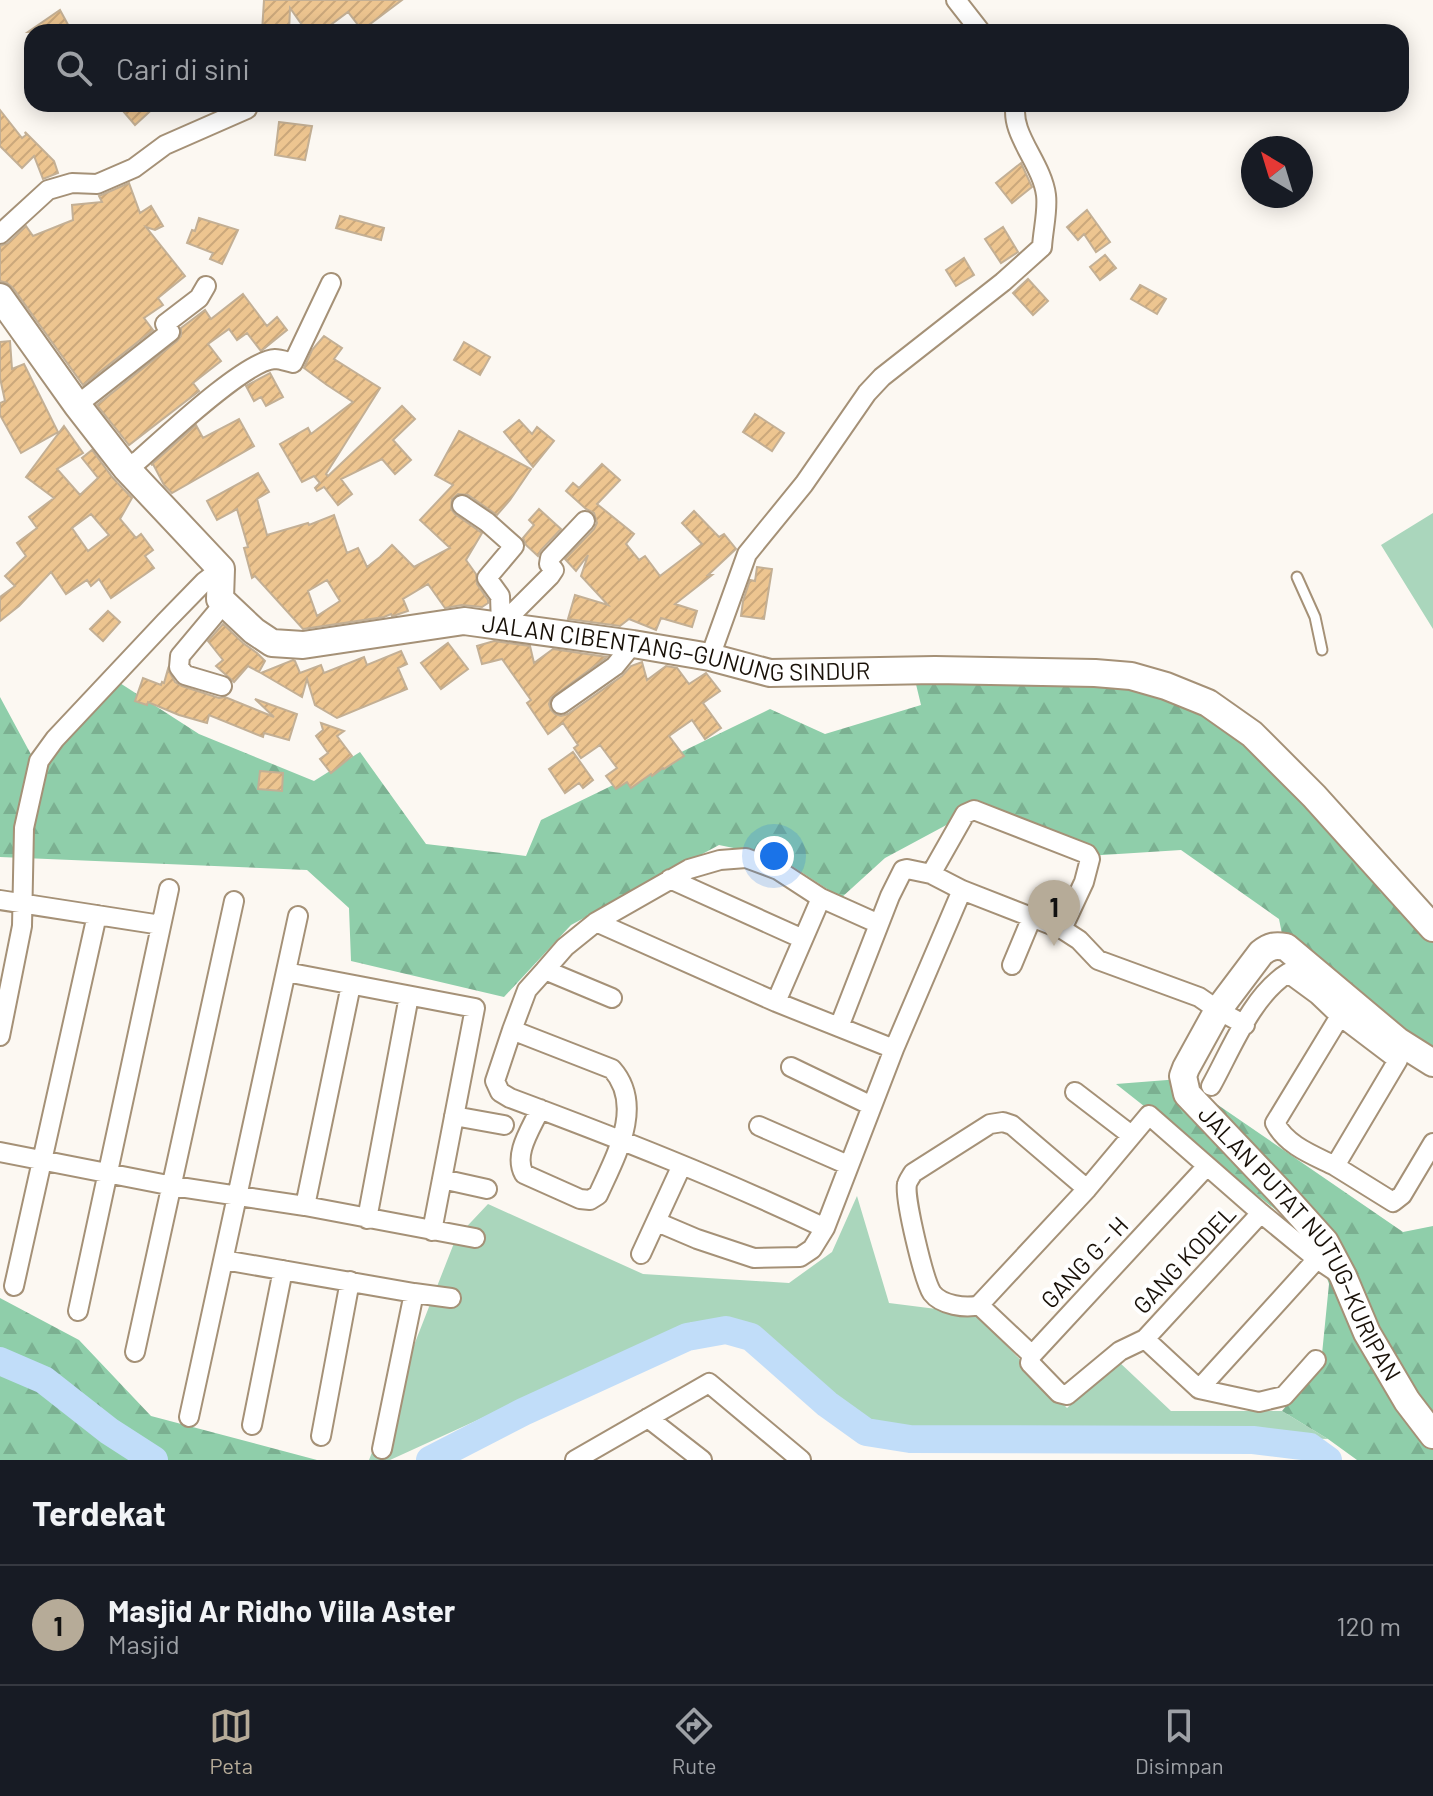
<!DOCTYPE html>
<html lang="id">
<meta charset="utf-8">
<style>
:root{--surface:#171b24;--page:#20242c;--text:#f1f3f6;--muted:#9ea1a6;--line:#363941;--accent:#b6ab98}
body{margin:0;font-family:Barlow,sans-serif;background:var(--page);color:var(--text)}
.compass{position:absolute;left:1241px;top:136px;width:72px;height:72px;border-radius:50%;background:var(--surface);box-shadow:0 4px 20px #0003;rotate:322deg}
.you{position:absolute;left:774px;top:856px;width:28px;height:28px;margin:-20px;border:6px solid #fff;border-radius:50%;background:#1a73e8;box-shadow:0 0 0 12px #1a73e833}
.badge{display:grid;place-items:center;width:52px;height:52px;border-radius:50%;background:var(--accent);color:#111;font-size:26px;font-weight:700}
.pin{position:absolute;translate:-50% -66px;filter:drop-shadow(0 2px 4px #0008)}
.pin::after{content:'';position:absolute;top:42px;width:28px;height:24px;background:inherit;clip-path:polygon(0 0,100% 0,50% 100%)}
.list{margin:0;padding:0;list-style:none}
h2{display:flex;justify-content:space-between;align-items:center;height:104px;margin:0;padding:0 32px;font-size:34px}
h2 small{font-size:26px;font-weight:400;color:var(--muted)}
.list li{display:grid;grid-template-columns:52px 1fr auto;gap:24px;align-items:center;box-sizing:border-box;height:120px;padding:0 32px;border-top:2px solid var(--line)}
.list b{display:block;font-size:30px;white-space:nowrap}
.list p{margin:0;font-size:26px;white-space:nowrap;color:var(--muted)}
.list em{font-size:26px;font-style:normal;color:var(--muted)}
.icon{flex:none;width:44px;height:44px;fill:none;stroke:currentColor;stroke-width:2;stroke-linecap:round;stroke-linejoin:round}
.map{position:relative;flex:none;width:1433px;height:1460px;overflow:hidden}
.search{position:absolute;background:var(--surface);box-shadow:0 4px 20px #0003;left:24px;right:24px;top:24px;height:88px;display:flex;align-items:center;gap:20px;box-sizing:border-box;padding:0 28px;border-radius:24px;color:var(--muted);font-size:30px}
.sheet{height:224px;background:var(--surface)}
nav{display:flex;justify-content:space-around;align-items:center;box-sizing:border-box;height:112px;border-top:2px solid var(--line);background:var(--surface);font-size:22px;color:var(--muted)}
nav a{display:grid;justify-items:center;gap:4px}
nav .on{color:var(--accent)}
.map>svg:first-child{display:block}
</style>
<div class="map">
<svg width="1433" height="1460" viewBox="0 0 1433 1460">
<defs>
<pattern id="forest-firs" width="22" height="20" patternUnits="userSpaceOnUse" patternTransform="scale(2)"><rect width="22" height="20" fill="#8fceaa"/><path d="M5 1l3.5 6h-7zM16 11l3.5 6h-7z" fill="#7bb091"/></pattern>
<pattern id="building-hatch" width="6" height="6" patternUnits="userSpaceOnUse" patternTransform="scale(2)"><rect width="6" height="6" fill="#edc590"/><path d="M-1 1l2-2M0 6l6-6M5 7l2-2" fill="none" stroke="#cba87b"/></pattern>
</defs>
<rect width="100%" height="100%" fill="#fcf8f2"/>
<path fill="#aad6bc" d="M1433,513v116l-52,-84z
M857,1196l32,107 87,11 91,94 51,-47 53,50h111l46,28 -420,-13 -44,-7 -105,-91 -67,-6 -302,138h-21l87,-222 32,-34 155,70 146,9 43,-31z"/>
<path fill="url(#forest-firs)" d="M109,676l90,58 115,47 46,-29 66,92 100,12 15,-36 229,-111 55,25 96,-29 -7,-29 190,2 68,17 80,56 181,179v145l-146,-116 -8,-40 -98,-69 -94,6 -122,-41 -80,43 -44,40 -63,-41 -59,-12 -148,80 -67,72 -153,-36 -2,-53 -42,-38 -307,-13v-160l34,63z
M1180,1079l223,153 30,-6v234h-76l-29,-21 -46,-28 39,-47 8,-80 -15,-44 -198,-156z
M0,1298l79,42 72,76 166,44h-317z"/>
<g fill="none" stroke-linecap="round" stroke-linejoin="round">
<path stroke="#c1ddf9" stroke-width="28" d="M0,1361l44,19 65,51 45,29
M430,1460l93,-48 164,-75 39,-7 25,7 76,67 39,28 44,7 343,1 57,7 18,13"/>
</g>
<path fill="url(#building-hatch)" stroke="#c3af94" stroke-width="2" fill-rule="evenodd" d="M264,0h138l-40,30 -14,-18 -27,20h-14l-17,-24 -1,24h-27z
M60,10l12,22h-44z
M117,104h41l-23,21z
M0,110l22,28 4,-3 -1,-3 29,29 4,12 -15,6 -9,-23 -12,12 -22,-22z
M279,122l33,4 -7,34 -30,-5z
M1021,163l11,24 -20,16 -16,-20z
M129,183l11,30 11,-7 12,20 -8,4 -9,-3 39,49 -27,22 5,7 -19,13 9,12 -70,55 -70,-97 -6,-5 -7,-2v-35l8,-3 18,-17 7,10 40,-16 -1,-15 30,-3 -3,-6z
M1087,210l23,32 -14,10 -12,-18 -6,6 -11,-13z
M340,216l44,12 -3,12 -45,-12z
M199,218l39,12 -16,34 -12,-5 3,-6 -26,-10 5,-13 3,1z
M1003,227l15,25 -17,11 -16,-24z
M1105,255l11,13 -16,12 -10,-13z
M964,258l10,17 -18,11 -10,-16z
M1028,279l20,22 -15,14 -20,-22z
M1140,285l26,14 -9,15 -26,-15z
M243,294l24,32 10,-9 10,13 -26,21 -14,-18 -10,7 -8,-11 -21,15 13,17 -28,22 6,8 -70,54 -32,-40 80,-64 4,-5v-8l24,-18 6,9z
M324,336l18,12 -8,11 46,29 -54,86 2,2 74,-70 13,13 -22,21 18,20 -16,14 -13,-15 -41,20 11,15 -14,11 -14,-18 -7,4 -2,-3 5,-5 -6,-7 -12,6 -22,-38 28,-16 3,6 42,-32 -26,-17 -23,-17 8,-18z
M10,341l2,28 12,-5 34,68 -37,21 -21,-38v-12l5,-2 -5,-23v-36z
M464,342l26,15 -10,18 -26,-15z
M270,373l13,24 -17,9 -5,-9 -7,4 -8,-15z
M755,414l29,19 -12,18 -29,-19z
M239,419l15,27 -82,47 -8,-8 -11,-21 -2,1 45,-40 7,13z
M519,420l13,14 5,-7 17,14 -21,26 -29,-35z
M64,426l19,27 -26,16 23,26 18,-17 -16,-20 10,-8 21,28 19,20 -12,21 16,19 5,-4 12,16 -8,6 9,12 -43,30 -12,-19 -8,7 -4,-6 -21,14 -15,-22 -32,34 -19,15v-24l15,-11 -10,-10 21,-20 -9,-13 20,-15 -8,-11 25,-19 -28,-21zM91,514l18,21 -21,16 -16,-23z
M459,431l72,38 -21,31 -13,15 -29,-20 -10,-1 -6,5 -1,10 4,5 27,19 -16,27 10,14 1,10 11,16v3l-6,4 -20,-2 -17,3 -17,-24 -25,15 5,12 -12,4 -4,1 -1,-2 -7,3 -81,12 -48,-53 -3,2 -8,-30 4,-1 -11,-38 -20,11 -10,-19 51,-28 11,19 -12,7 10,36 41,-12 1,2 25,-10 13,38 11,-5 9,19 13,-10 12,-12 22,22 36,-19 -30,-28 33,-35 -18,-10zM327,580l13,21 -23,15 -9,-25z
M602,464l18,16 -23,24 37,30 -8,10 13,16 6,-4 15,20 42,-32 -20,-21 12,-12 25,26 5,-3 12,15 -28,26h4l-37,29 22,7 -5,16 -31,-9 -5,12 -27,-11 -9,7 -52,-7 7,-24 33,10 -27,-29 7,-21 -12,16 -11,-12 29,-30 3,-6 -3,-10 -8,-4 -20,-18 7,-8 6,5z
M539,509l22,20 -20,21 -3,6 -12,-11 -3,-7 11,-13 -5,-5z
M757,567l15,2 -8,50 -23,-3 2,-15 7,-21 5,1z
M108,611l12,11 -17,19 -13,-12z
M223,624l20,19 14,10 8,8 -6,11 -11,-6 -14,16 -18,-16 7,-6 -15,-19z
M494,641l36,5 4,17 19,-14 54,8 -56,41 -2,6 2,6 4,4 6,2 7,-2 54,-38 9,-10 11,-4 5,18 19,-14 11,2 12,16 17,-11 14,18 -17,12 18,25 -16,11 -13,-19 -23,16 15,20 -20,13 -1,-1 -11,8 -1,-2 -20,14 -4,-6 -11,7 -10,-13 11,-8 -17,-23 -19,13 -7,-10 4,-3 -15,-22 -15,11 -21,-31 4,-3 -29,-41 -20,5 -5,-18z
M448,643l20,26 -27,20 -20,-26z
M401,651l6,13 -9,4 9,21 -70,29 -22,-13 -8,-26 -5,18 -41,-24 32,-13 2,1 5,12 21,-8 3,8 40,-16 3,8z
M168,669l7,13 7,4 37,12 6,-1 49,20 -19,-18 42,15 -8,26 -25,-7 -1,4 -54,-22 -2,8 -28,-8 -31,-13 -1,3 -12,-4 8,-23 18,7 1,-3 2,1z
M321,723l23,8 -7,5 15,20 -21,17 -11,-14 8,-6 -12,-17 7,-6z
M573,752l20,28 -10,8 -4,-5 -14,10 -16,-24z
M260,771l23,2 -1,18 -24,-2z"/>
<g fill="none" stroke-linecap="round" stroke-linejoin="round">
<g stroke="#a59177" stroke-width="13">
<path id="lane" d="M1297,577l18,40 7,33"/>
</g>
<g stroke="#a59177" stroke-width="22">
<path id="street" d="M956,0l25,32
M0,234l48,-44 24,-7 25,1 37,-16 31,-23 82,-36
M77,405l93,-73 -5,-8 34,-26 7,-12
M126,468l13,-8c25,-22 107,-100 136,-101 6,0 13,3 18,4l38,-80
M462,505l25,17 27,24 -27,32 13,18 1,29 49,-49 4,-6 -5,-6 1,-6 35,-37
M220,599l1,8 -41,49 -1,11 6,8 37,11
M710,657l37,-103 57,-70 63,-91 15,-16 121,-95 39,-35c1,-17 6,-36 4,-52 -4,-32 -37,-62 -30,-91
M561,704l54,-38 18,-22
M931,874l34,-60 9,-4 113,44 3,5 -6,23 -22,47
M670,879l133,60
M0,900l161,25
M596,922l180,80
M879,924l-58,-26 -45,104 118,47
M1012,965l20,-48
M545,970l20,-23 31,-25 93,-53 31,-9 26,-2 32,12 43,28
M286,972l189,36 -43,223
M612,998l-67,-28 -18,20 -15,40 -17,51 5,11 10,6c107,40 212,81 315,130l69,-179 68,-159
M839,1027l51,-131 13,-26 4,-1 24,5 31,16 100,39 17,11 19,20 101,37 19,13 27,15
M512,1030l100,39c33,37 3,88 -14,126l-8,5 -10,-1 -56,-25c-11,-20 7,-45 16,-65
M0,1036l22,-110 2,-98 15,-67 16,-22 110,-117 39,-40 17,-13
M791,1067l81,39
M1211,1086c20,-36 41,-91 77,-113l30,22 22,21 58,44 -63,106c-22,-11 -48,-20 -60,-43l65,-107
M1075,1092l56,43
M454,1116l50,9
M759,1126l89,39
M0,1152l173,34 132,20 170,32
M1207,1166l-175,189 -2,8 29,30 8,2 53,-44 25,-12 116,-126
M1335,1166l58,36 9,-7 31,-52
M442,1179l45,10
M1087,1189l-75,-64 -9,-3 -13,2 -77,49c-1,2 -6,9 -6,11 -3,14 17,97 25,109 9,12 34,16 47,12l108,-116 62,-74 112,98 56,46 24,16
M305,1206l46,-221
M367,1219l42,-223
M657,1222l40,17 57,19 46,-1 12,-8 13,-21
M641,1254l41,-89
M224,1260l190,33 37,5
M14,1286l83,-371
M979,1305l53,50
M78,1311l91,-422
M1145,1339l54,50
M135,1352l99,-451
M1316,1360l-32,36 -25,6 -60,-13 118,-130
M189,1417l109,-501
M648,1418l54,42
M252,1425l31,-155
M321,1436l29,-155
M382,1449l32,-156
M575,1460l134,-77 92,77"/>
</g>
<g stroke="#a59177" stroke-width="30">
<g id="secondary">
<path id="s1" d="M0,297l77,108 49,63 95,101 -1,30 34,32 18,12 31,2 161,-24 169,23 77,13 60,16 165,-3 160,3 36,3 35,10 42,17 44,31 62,62 119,132"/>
<path id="s2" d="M1433,1063l-35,-22 -112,-94c-11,-2 -16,-1 -25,6l-43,57 -32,58 -3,8 4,18 93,98 45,50 18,34 24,57 40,68 26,34"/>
</g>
</g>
<use href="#lane" stroke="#fff" stroke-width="9"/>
<use href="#street" stroke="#fff" stroke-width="18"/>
<use href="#secondary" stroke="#fff" stroke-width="26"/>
</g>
<g text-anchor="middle" stroke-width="8" stroke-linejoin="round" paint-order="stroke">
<g font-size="24" fill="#191108" stroke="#fff">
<text dy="8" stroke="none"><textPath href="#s1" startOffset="858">JALAN CIBENTANG–GUNUNG SINDUR</textPath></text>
<text dy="8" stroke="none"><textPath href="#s2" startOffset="568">JALAN PUTAT NUTUG–KURIPAN</textPath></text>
<text transform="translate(1185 1260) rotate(-47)" y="8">GANG KODEL</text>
<text transform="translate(1085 1263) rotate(-47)" y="8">GANG G - H</text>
</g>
</g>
</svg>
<svg class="compass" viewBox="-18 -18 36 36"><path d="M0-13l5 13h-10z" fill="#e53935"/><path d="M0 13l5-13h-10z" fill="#9ea1a6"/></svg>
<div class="you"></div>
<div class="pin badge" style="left:1054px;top:946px">1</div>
<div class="search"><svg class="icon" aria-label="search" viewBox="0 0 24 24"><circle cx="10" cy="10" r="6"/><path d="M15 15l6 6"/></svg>Cari di sini</div>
</div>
<section class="sheet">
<h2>Terdekat<small></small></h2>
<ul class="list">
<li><span class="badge">1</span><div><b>Masjid Ar Ridho Villa Aster</b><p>Masjid</p></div><em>120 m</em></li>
</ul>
</section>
<nav>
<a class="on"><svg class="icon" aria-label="map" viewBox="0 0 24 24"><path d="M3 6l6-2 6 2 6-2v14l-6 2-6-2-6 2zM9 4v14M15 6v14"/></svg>Peta</a>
<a><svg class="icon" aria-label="directions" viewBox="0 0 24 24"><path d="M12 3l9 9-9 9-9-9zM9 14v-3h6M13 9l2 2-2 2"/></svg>Rute</a>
<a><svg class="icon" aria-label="saved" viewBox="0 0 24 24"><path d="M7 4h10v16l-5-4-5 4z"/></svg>Disimpan</a>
</nav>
